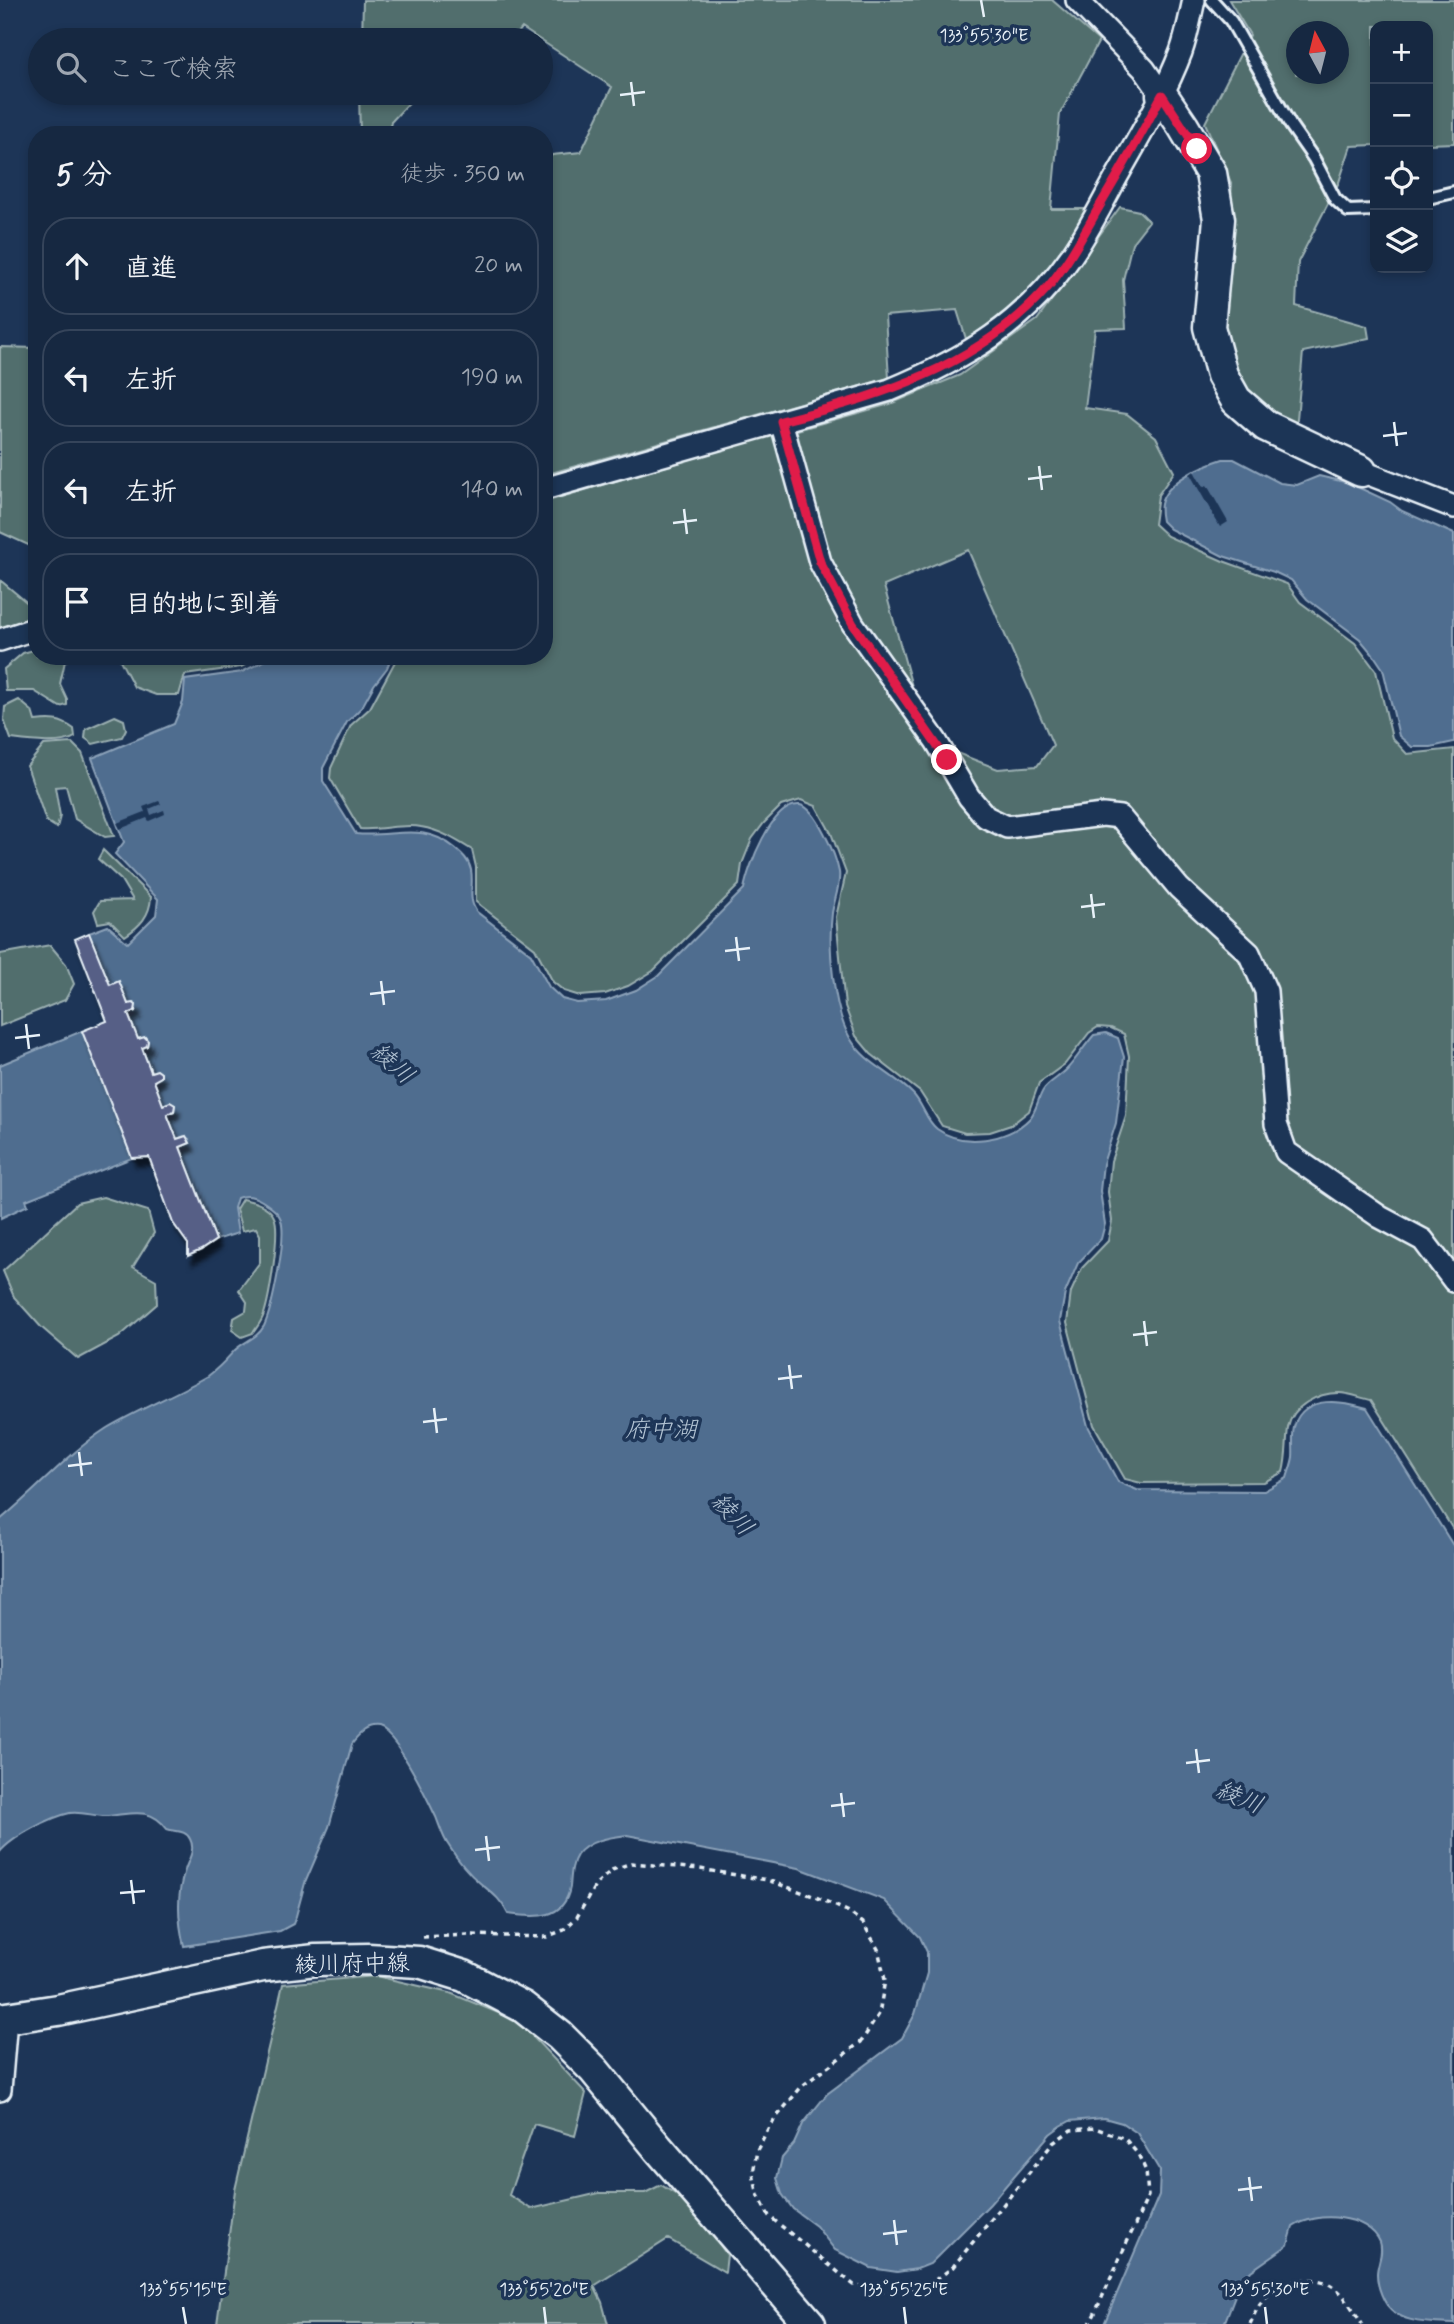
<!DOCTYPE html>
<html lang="ja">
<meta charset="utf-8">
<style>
:root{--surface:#162841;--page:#1f3048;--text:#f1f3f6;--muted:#9ea6b1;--line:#35445a}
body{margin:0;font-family:Mynerve,"Klee One",sans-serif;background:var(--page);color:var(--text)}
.controls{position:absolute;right:21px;top:21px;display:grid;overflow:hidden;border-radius:14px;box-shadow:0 4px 10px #0003}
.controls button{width:63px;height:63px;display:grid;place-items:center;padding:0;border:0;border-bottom:2px solid var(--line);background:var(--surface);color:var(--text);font:35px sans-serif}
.compass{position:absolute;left:1286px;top:21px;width:63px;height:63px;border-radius:50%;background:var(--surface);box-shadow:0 4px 10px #0003;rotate:353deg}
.stop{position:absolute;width:21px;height:21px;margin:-16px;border:5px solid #e11d48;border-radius:50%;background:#fff}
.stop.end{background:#e11d48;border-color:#fff;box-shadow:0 2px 7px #0008}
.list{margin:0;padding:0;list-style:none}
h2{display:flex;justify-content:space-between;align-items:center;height:91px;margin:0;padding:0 28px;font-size:30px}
h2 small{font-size:23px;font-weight:400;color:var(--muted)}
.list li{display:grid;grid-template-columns:46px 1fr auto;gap:21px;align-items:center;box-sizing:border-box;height:98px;margin:0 14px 14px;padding:0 14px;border:2px solid var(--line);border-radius:28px}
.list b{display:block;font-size:26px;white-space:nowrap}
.list em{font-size:23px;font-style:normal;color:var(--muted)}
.icon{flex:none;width:38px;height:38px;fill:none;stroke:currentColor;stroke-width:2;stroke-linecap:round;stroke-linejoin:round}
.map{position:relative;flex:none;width:1454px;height:2324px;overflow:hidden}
.search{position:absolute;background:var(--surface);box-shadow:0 4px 10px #0003;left:28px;top:28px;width:525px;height:77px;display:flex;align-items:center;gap:18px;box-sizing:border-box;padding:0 24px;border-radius:38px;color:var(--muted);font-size:26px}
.panel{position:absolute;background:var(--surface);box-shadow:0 4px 10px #0003;left:28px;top:126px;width:525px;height:539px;border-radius:28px}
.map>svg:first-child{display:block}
</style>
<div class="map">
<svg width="1454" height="2324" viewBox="0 0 1454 2324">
<defs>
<filter id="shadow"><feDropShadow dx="4.5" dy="8" stdDeviation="2" flood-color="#0009"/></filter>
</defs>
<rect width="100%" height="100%" fill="#1d3557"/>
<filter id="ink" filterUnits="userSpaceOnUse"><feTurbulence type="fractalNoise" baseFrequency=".0143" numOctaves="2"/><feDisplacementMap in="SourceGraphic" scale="14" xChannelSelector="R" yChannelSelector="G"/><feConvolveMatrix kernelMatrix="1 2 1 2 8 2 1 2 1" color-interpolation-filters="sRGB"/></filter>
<g filter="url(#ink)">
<path fill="#516e6d" stroke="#9cb0b2" stroke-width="2" fill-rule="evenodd" d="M363,0h689l47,41 -39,73 -9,95h41l-36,57 -40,40 -49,36 -10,-32 -72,6 4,62 -345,97v-90l4,-20 -4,-12v-189l8,-9 29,-3 31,-65 -90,-59 -10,12h-150z
M1229,0h225v143l-26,1v-118h-53v119l-24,1 -12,36 -41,80 -2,44 71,20 2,12 -66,14 -7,78 -39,-24 -23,-27 -15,-46 13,-148 -27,-62 45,-88zM1296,32h42v42h-42z
M359,93h59l-27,29 -3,13h-28z
M1120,207l19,4 10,10 -17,22 -9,37 3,48 -31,1 -10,79 42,6 29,23 18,35 -16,23 -4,29 13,12 56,25 64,23 13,18 55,41 21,28 16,67 15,16 47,-5v782l-83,-131c-10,-2 -22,-7 -32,-7 -22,0 -47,13 -51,35 -2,15 -1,29 -5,44l-19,10 -123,1 -16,-4 -31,-54 -27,-102 4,-31 11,-24 26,-27 4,-20 -4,-29 3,-31 15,-45 3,-60 -5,-22 -13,-6 -13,-1 -9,6 -24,31 -26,19 -10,28 -18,14 -21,7 -25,1 -23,-7 -22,-34 -49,-38 -15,-18 -11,-30 -9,-89 10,-44 -15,-40 -15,-27 -15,-6 -20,6 -17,17 -12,16 -10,25 -3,21 -86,86 -25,15 -23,8 -25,2 -16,-5 -11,-9 -18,-34 -59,-46v-35l-4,-17c-16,-10 -32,-20 -51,-23 -18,-4 -41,4 -61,2l-30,-51 1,-10 20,-43 19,-17 28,-52h146v-154l229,-67 8,9 14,-2 2,-12 93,-26 70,-29 77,-55zM968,550l85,195 -16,21 -39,3 -49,-19 -33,-49 -32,-115z
M0,347l37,1v201l-37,-17z
M0,580l37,31v6l-37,11z
M37,649v7h45l-17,5 -5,23 7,15v6l-7,2 -26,-16h-28l-2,-22 19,-16z
M118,656h144l-21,11 -56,8 -6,20h-23l-22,-8z
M19,700l13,11 3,10c17,-2 25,-2 39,8l1,8c-13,9 -48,4 -64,2l-7,-19 1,-13z
M115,716l9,4 2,9 -4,8 -29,7 -8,-6 1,-9z
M72,743l10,10 32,83 -9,1 -30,-18 -9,-33 -11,1 5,29 -3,12 -11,-7 -19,-55 17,-21z
M103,850l48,47c-1,19 -11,29 -26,39l-15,-15 -12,2 -4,-12 6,-10 33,-1 -12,-20 -23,-21z
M50,945l16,19 8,20 -9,16 -65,26v-72z
M103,1197l45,14 6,22 -21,34 23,13 1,24 -38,33 -41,22 -37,-32 -27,-30 -11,-26 74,-68z
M242,1199c11,2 27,7 32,18 7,13 -5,82 -10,97 -2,7 -7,13 -11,19l-11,4 -10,-7 2,-12 12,-7 1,-9 -8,-12 21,-28v-27l-4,-7 -14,3 -6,-22z
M376,1976l74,17 68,28 68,72 -11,43 -41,-12 -25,71 22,14 68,-16h46l16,-8 30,19 36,51 -2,17 -57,-33 -74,47 8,16 6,22h-391l18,-134 48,-206z"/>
<path fill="#4f6d8f" stroke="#8ca2b9" stroke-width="2" d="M1223,459h11l46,24 17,2 22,-9 30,7 41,19 12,9 52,23v208l-23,5h-19l-13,-11 -16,-67 -8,-12 -15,-18 -53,-40 -16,-19 -17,-8 -51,-16 -53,-27 -8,-8c-1,-5 -2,-12 -1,-17 5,-23 43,-39 62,-45z
M274,656h118l-5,12 -13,17 -12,22 -15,15 -24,46v13l33,53c37,4 66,-13 99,14 7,6 14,12 16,22 3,15 -4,29 6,42l54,42 18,33 13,12 15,4 29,-2 30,-11 22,-14 86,-87c4,-21 27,-86 56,-84 16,2 36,51 39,67 2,12 -5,29 -7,41 -4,34 1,96 18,125 15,26 43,35 63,56 10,10 13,27 24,35 26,19 71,12 93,-11 7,-8 8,-21 14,-29 6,-8 17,-13 24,-21 9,-10 17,-23 26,-33l12,-2 12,5 6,19 -8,66 -13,41 -3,27 5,33 -4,15 -23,24 -13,30 -5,28 28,105 30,56 19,8 127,1 23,-13c2,-7 5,-14 6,-21 1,-10 -2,-23 2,-33 10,-30 49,-23 72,-16l87,139v777c-26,-1 -58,0 -70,-24 -4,-8 -7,-17 -7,-26 0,-11 7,-20 3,-32 -12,-28 -65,-31 -87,-15l-5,18 -37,26 -12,14 -15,39h-120l55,-129 1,-24 -23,-38 -15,-10 -18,-5 -34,3 -9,5 -11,8 -60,70 -60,60 -13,5 -20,3 -26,-4 -36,-18 -19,-24 -23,-17 -11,-15 -5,-16 5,-20 12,-14 9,-20 24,-30 75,-56 13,-24 12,-41v-21l-7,-15 -36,-37 -85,-32 -172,-33c-16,2 -39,5 -50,20 -6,9 -6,21 -7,32 -6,34 -35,30 -62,27 -7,-15 -16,-21 -28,-31 -12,-10 -23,-24 -31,-37 -6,-8 -9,-19 -13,-29 -9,-19 -39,-83 -58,-88 -12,-2 -20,7 -26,15l-23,83 -24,56 -9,33 -3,8 -13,7 -96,15c-6,-25 -8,-51 1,-76 3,-10 11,-20 5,-31 -4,-9 -14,-7 -23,-10 -17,-23 -36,-15 -59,-13 -12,1 -26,-5 -38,-3 -19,4 -58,24 -70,39v-332c36,-29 68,-67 107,-92 32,-19 68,-33 101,-52 11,-8 18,-16 27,-26 9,-9 22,-11 29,-24 8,-17 23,-88 17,-106 -2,-8 -12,-14 -19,-19 -8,-5 -16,-7 -25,-3l-3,10 4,25 -22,7 -36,-93 10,-4 -1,-4 -5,-3 -7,3 -10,-25 7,-3 1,-6 -5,-3 -7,3 -9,-24 7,-4v-4l-4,-3 -6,2 -9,-24 5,-2 1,-5 -3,-3 -7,1 -10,-25 7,-3 1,-6 -3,-2 -5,1 -9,-22 -9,3 -21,-52 19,-7 20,17 28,-28 2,-16 -43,-45 9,-12 -32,-84 82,-34 9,-22 2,-22 57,-8z
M82,1031l50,127 -106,42 2,5 -27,13 -1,-153z"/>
<path fill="#1d3557" d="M1194,471l9,16 4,-2 21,37 -8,5 -30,-53z
M159,801l2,3 -12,5 2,6 13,-5 1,4 -16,7 -2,-3 -27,11 -3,-6 28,-11 -2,-5z"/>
<path fill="#575f86" stroke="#e8f1f8" stroke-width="2" filter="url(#shadow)" d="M89,933l21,52 9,-4 9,23 5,-1 3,2 -1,6 -7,3 10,25 7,-2 3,4 -1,5 -5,2 9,24 6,-2 4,3v4l-7,4 9,24 7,-3 5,3 -1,6 -7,3 10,25 9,-3 4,7 -10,4 36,93 -15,10 -13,6v-12l-15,-21 -24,-66 -17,1 -50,-127 25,-10 -32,-82z"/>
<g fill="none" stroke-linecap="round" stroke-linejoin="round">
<g stroke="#e8f1f8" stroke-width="16">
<path id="lane" d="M1212,0l19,21 60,105 23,33 21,40 13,12 27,-1
M1428,198l26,-6"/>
</g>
<g stroke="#e8f1f8" stroke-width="26">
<path id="street" d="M1077,0l67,69 18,26
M781,421l39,141 33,62 83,117 33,56 17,20 21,10 96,-12 17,2 59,71 70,65 17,38 10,133 10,28 94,65 43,23 31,41
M1361,471l93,36
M544,489l346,-99c77,-32 134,-66 182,-135 18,-26 32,-56 48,-84 22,-39 45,-77 61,-119 6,-17 9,-35 13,-52
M0,640l37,-12
M0,2090l6,-71"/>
</g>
<g stroke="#e8f1f8" stroke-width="35">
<path id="secondary" d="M1162,95l21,31 28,47 8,46 -10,108 13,48 14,25 30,26 95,45
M0,2019l58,-9 205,-44 53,-6 52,-1 51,3 45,14 59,31 37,29 34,34 64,78 152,176"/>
</g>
<path stroke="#e8f1f8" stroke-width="3.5" stroke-dasharray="5 5" stroke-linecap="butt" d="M423,1937l46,-2 77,2 18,-7 13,-13 19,-33 16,-14 19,-7 69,6 67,11 49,17 31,14 16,12 15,26 7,31 -6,34 -18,28 -59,44 -32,39 -13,25 -4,24 5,21 11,21 85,69 34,8 37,-6 27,-19 101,-125 18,-13 24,-2 30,11 13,15 8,17 2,25 -58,128
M1250,2324c4,-8 7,-18 13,-24 14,-17 43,-26 64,-17 16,7 26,27 35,41"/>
<use href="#lane" stroke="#1d3557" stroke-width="10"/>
<use href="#street" stroke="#1d3557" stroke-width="21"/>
<use href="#secondary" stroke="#1d3557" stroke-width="30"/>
</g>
</g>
<g fill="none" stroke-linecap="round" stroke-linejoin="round" filter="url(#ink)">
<path stroke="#e11d48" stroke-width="9" d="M947,760l-94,-136 -33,-62 -39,-141c98,-24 198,-55 267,-134 22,-26 37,-56 54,-85 21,-35 41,-71 60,-107l35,54"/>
</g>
<path fill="none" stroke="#e8f1f8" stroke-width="2.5" d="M981,0l3,17M631,82l3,24M620,95l25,-3M1394,422l3,24M1383,436l24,-3M1039,466l3,24M1028,479l24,-3M684,509l3,25M673,523l24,-3M1091,894l3,24M1081,907l24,-3M736,937l3,24M725,951l25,-3M381,981l3,24M370,994l25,-3M26,1024l3,25M15,1038l25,-3M1144,1321l3,25M1133,1335l24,-3M789,1365l3,24M778,1379l24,-3M434,1408l3,25M423,1422l24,-3M79,1452l3,24M68,1466l24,-3M1196,1749l3,24M1186,1763l24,-3M841,1793l3,24M831,1806l24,-3M486,1836l3,25M475,1850l25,-3M131,1880l3,24M120,1893l25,-2M1249,2177l3,24M1238,2190l24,-3M894,2220l3,25M883,2234l24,-3M183,2307l3,17M544,2307l2,17M904,2307l2,17M1265,2307l2,17"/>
<g text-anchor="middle" stroke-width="7" stroke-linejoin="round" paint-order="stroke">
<g font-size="23" fill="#e8f1f8" stroke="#1d3557">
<text transform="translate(352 1963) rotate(-1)" y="8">綾川府中線</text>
</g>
<g font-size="24" font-style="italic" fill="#b2c3d3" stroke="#1d3557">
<text transform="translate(393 1063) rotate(42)" y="8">綾川</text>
<text x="661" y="1437">府中湖</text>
<text transform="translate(733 1514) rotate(47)" y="8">綾川</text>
<text transform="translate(1240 1797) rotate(23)" y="8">綾川</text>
</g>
</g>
<g font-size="18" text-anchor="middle" fill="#e8f1f8" stroke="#1d3557" stroke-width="7" stroke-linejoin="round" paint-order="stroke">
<text x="984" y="41">133°55'30"E</text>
<text x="183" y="2295">133°55'15"E</text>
<text x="544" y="2295">133°55'20"E</text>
<text x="904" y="2295">133°55'25"E</text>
<text x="1265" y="2295">133°55'30"E</text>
</g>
</svg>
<div class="controls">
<button>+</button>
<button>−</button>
<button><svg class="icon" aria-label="locate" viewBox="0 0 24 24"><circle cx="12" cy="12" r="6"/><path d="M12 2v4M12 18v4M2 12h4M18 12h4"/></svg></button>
<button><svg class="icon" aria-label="layers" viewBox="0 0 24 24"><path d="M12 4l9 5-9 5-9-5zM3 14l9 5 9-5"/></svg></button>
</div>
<svg class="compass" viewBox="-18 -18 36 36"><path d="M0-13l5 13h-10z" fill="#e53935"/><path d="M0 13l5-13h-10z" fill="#9ea6b1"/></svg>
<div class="stop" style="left:1197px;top:149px"></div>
<div class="stop end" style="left:947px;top:760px"></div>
<div class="search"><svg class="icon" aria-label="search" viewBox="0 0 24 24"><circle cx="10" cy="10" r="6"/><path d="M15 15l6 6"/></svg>ここで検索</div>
<section class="panel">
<h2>5 分<small>徒歩 · 350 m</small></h2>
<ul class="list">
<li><svg class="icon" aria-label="ahead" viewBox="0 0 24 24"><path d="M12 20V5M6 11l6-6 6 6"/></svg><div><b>直進</b></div><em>20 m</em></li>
<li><svg class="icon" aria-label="left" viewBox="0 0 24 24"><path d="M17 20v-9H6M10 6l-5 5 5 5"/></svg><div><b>左折</b></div><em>190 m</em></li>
<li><svg class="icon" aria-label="left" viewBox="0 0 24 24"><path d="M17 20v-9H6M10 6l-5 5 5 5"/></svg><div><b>左折</b></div><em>140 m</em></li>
<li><svg class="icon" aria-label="arrive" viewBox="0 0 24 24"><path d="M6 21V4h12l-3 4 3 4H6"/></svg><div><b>目的地に到着</b></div></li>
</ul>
</section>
</div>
